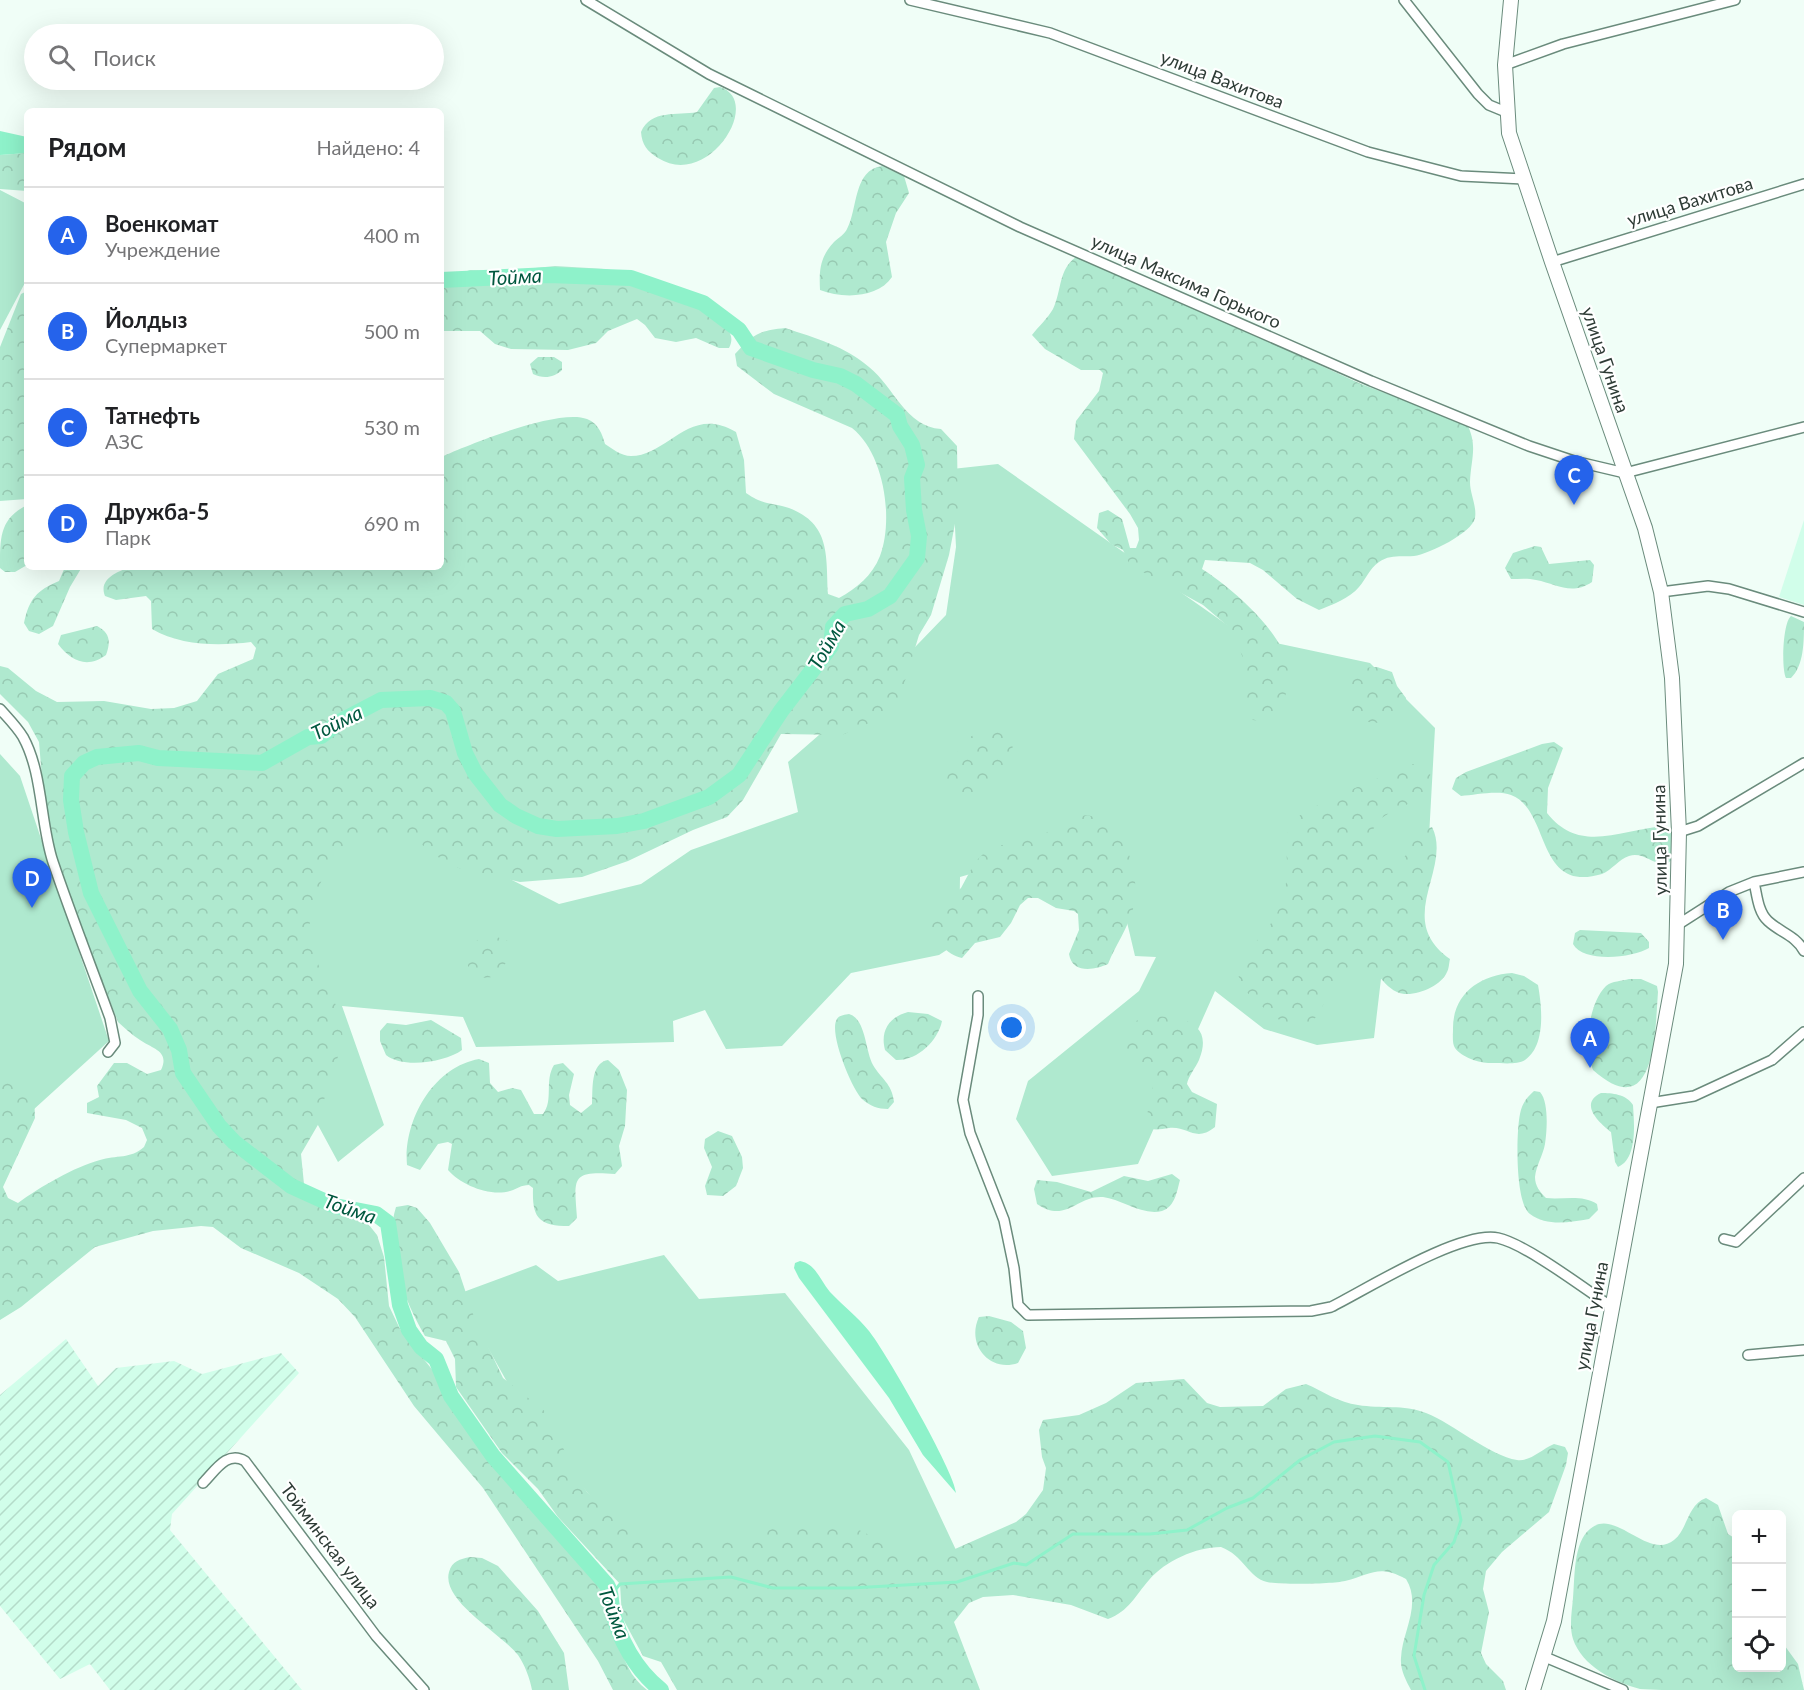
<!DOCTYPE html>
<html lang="ru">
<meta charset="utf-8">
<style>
:root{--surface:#fff;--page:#f2f2f2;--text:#202124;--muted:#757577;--line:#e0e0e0;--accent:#2563eb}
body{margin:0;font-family:Lato,sans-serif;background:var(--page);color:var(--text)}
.controls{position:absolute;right:18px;bottom:18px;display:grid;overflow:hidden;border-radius:9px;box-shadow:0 6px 24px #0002}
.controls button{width:54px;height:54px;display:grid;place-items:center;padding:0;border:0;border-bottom:2px solid var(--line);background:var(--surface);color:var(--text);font:30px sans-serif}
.you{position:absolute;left:1012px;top:1028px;width:21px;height:21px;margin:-15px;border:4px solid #fff;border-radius:50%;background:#1a73e8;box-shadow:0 0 0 9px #1a73e833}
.badge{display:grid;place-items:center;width:39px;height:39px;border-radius:50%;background:var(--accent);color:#fff;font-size:20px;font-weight:700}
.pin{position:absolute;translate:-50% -50px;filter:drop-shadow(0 2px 3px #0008)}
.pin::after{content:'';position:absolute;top:32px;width:21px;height:18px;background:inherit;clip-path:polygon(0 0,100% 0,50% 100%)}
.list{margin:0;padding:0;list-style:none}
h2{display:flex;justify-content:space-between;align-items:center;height:78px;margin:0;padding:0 24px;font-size:26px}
h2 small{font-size:20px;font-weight:400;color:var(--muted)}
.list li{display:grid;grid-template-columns:39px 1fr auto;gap:18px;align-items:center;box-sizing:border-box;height:96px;padding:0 24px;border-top:2px solid var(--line)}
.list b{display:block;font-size:22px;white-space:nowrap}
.list p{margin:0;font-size:20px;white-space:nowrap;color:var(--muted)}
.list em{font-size:20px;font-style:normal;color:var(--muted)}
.icon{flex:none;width:33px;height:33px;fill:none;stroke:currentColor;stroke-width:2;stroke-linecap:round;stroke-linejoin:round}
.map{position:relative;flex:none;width:1804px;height:1690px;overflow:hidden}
.search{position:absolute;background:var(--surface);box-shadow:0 6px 24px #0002;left:24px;top:24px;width:420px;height:66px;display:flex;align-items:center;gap:15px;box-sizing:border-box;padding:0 21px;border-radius:33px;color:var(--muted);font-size:22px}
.panel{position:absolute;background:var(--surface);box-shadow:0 6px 24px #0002;left:24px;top:108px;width:420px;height:462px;border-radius:9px}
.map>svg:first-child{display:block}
</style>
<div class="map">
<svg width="1804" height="1690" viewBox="0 0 1804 1690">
<defs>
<pattern id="industrial-furrows" width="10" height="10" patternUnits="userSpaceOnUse" patternTransform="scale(1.5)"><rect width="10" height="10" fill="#d1feea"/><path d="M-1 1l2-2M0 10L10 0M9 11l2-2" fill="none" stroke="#b4dbc9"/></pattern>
<pattern id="forest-crowns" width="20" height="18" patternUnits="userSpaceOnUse" patternTransform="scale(1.5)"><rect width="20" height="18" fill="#afe9cf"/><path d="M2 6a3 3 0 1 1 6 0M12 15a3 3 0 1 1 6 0" fill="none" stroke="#97c9b2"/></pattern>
</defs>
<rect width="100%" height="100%" fill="#f0fef7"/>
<path fill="#d1feea" d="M1804,520v85l-25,-8z"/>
<path fill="url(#industrial-furrows)" d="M66,1339l32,47 18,-18 58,-7 28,13 79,-21 18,20 -127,141 -2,16 132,160h-192l-20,-26 -30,15 -60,-73v-211z"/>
<path fill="#afe9cf" d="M0,190l27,14v75l-27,51z
M998,464l245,172 127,27 65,65 -6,109 -46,125 -9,76 -57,7 -53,-16 -49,-38 -77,173 -86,12 -36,-57 12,-38 111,-90 17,-34 -21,-1 -18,-76 -74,-27 -83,24 -1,65 -20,13 -88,18 -69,73 -56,3 -21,-39 -32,11 1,21 -198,5 -13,-30 -121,-11 42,119 -46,37 -130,-240 134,-129 217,111 82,-20 50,-34 107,-38 -10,-50 101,-88 57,-59 10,-68 -4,-78z
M0,754l20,22 89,265 -109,99z
M664,1255l35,44 86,-6 124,157 47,100 -317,5 -109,-132 -72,-129 78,-29 22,16z"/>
<path fill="url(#forest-crowns)" d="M720,87c44,14 -12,103 -62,71 -11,-7 -16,-13 -17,-26 10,-23 36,-16 56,-20l17,-24z
M27,153v38l-27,-2v-34z
M882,166l22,10 5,17 -13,20 -10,29 6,35c-14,21 -49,22 -72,13 -1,-20 0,-33 14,-48 4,-4 11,-8 13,-13 11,-20 6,-59 35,-63z
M1076,257l12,2 273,125 106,40c11,22 4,34 3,58 0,12 7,24 5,36 -3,15 -46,36 -61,38 -12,1 -24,-2 -35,6 -10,7 -13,17 -20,25 -9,11 -27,18 -40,23l-22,-11 -34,-29 -13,-7 -45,-3 -3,9c29,18 79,62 86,96 3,12 -2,30 -6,42 -5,15 -15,15 -29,13l-9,-12 3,-41 -17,-39 -27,-23 -73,-40 -7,-15 -12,-6 -14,-16 2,-15 9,-3 14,9 8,29h6l3,-8 -1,-12 -8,-14 -56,-75 2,-18 23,-30 4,-18 -3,-3h-19l-36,-21 -13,-14c6,-8 16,-17 21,-26 9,-19 5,-39 23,-52z
M555,266l51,3 50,11 18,8 52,40c6,6 7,12 3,20h-10l-23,-10 -20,4 -21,-4 -10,-13 -8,-6 -29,12 -12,12 -28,7 -57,-1 -16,-5 -15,-13h-39v-51l29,-10 35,1z
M27,291v208l-27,2v-154l21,-53z
M785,328c30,10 60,18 84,39 25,20 37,60 72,62l16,17 1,62 -9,47 -18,60 -12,20 -18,59 -7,11 -18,15 -34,15 -61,-1 -38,66 -16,17 -34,13 -65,31 -46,16 -62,5 -70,-16 -29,-22 -22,-8 -38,1 -21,11 -9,8 -22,57 3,37 29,67 2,24 -19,59 -5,23 -18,31 3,30 53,26 20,25 7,22 5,49 11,23 200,253c18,34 14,83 47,108h-34l-15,-29 -115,-173 -69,-82 -59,-89 -17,-18 -39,-26 -58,-25 -28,-21 -12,-1 -48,5 -58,16 -74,60 -21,13v-241l24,-1 10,17 1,23 -32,69 5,11 10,5c22,-16 56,-36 82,-43 16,-5 31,-1 44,-13l3,-7 -5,-12 -16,-8 -39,-7v-10l12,-6 -2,-11 17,-23h13l20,11 14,-4c9,-19 -8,-21 -21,-30 -8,-5 -15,-12 -22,-18l-71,-185 -8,-95 -11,-20 -28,-28v-28l8,2 28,23 21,11 47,-1 47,8 23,-1 23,-7 21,-27 35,-15 3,-11 -5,-6c-32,4 -70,4 -99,-13l-1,-28 -5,-5 -30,4 -11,-4c-7,-17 13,-25 26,-29h310v-110c29,-13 118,-49 146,-38 12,5 15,15 18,25 8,5 16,12 26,12 37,0 58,-52 105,-24l8,28 2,33c19,13 25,9 43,15 42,16 37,48 39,86l11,4c18,-10 33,-22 41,-42 14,-37 4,-103 -28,-128l-78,-34 -37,-28 -2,-12c18,-20 23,-23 50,-26z
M538,357h16l8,5v8c-8,8 -19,9 -29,4l-3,-10z
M27,505v60l-12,7h-10l-5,-4c0,-32 0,-49 27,-63z
M1535,546l6,1 8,17 41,-4 4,5 -2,17c-21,14 -35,2 -56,-2 -8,-2 -17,-1 -25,-1l-6,-11 8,-15z
M65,567h17l-12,20 -17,39 -14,8 -10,-3 -5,-8c5,-24 13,-33 35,-42z
M1791,616l13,6c0,19 0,44 -13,56h-5c-5,-10 -3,-56 5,-62z
M97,626c13,7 14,15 9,29 -19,14 -35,6 -48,-11l3,-9z
M1377,667l15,5 5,14 9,12 -1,10 -11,13 -20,2 -21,-4c-7,-14 -6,-42 9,-51z
M996,725c39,16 4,84 -45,74 -16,-23 15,-72 45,-74z
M1554,742l9,6 -15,40 -1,25c33,42 74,16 118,13l8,6v27l-5,4c-14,4 -24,-12 -39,-7 -10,3 -17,14 -27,18 -67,20 -51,-64 -91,-79 -13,-5 -36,0 -50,1l-9,-7 4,-11 10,-6 76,-28z
M1411,764l18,2c13,56 -88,28 -47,101l11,1 13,-13 9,-22 17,-6c21,42 -39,92 18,132 -1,4 -1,10 -3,13 -6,15 -36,27 -50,20 -20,-10 -17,-28 -46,-27 -23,16 -24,45 -45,63 -18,4 -26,-9 -39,-18 -65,-48 -1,-59 14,-107 3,-9 5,-19 6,-27 2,-18 -6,-38 6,-54 11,-16 96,-47 118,-58z
M1087,815c39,7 55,60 46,94 -5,19 -18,37 -25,55 -13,6 -36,10 -39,-10l10,-24 -1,-16 -4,-3 -18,-3 -18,-10h-10l-8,7 -9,18 -11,14 -25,6 -13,15c-18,-4 -37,-26 -28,-45l27,-25 14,-26 14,-14 49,-11 38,-20z
M1580,930l61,3 8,9v6c-16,10 -66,15 -76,-4l2,-11z
M482,937h15l11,4c5,16 -9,44 -29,35 -4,-2 -8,-7 -11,-10l1,-20z
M1512,973l12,3 14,9c4,22 8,61 -13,75 -8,5 -23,3 -32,3 -11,1 -31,-5 -38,-15 -3,-4 -2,-13 -2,-18 -1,-35 26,-55 59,-57z
M1629,979h12l16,7 1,6c-3,39 -2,134 -65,78 -9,-23 -5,-66 13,-84 6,-5 16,-5 23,-7z
M908,1012l20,2 14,7c-4,20 -25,40 -46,39l-11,-10c-5,-19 4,-33 23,-38z
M849,1014c17,5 16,36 24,51 8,14 19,18 21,37l-6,7c-10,0 -18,-3 -26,-10 -10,-10 -34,-67 -25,-80 2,-4 8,-4 12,-5z
M1145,1016c29,0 71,2 54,44 -3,7 -11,17 -12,24l5,8 25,12 -2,23c-20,16 -26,-1 -46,1 -7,1 -11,2 -19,1l-3,-4c-2,-16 9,-32 5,-48 -4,-15 -24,-11 -29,-24 1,-20 4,-28 22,-37z
M431,1020l30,18 1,12c-16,12 -59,19 -76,5l-6,-14v-10l7,-8 19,2z
M479,1059l10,4 1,20 8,9 14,-4 9,2 13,24h9c11,-14 1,-33 11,-49l9,-2 11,11 -5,21 1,10 11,8 11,-9c1,-14 -2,-41 16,-44l11,10 8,20 -2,36 -6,20 3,20 -7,8c-44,-3 -41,3 -38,44l-8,8c-31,0 -37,-9 -36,-38l-4,-3c-8,0 -12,4 -19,6 -20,6 -49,-6 -62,-21l4,-26 -4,-2 -10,2 -18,26 -13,-5c-4,-44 26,-98 72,-106z
M1534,1091l6,1c9,10 7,39 5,52 -2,11 -9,22 -10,33 0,9 5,15 11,21 17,2 36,-4 51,6l1,6 -9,9c-18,3 -42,8 -59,-5 -15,-11 -14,-81 -10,-100 2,-10 6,-16 14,-23z
M1601,1093c11,0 25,1 32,12 1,17 5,54 -15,62l-3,-5 -4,-30c-11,-9 -33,-28 -10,-39z
M718,1131l14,5 10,21 1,11 -7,18 -13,10 -16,-1 -2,-9 7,-19 -8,-19 1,-9z
M1172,1174l8,6c-3,11 -5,27 -18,31 -20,5 -41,-12 -59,-14 -26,-2 -37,27 -66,7l-3,-15 3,-9 20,2 34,10 33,-16 24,5z
M408,1205l9,3 13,15 29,49 15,45 29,61 44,35 8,13 15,40 17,26 25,25 37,24 86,-3 45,-11 63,-1 12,2 40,20 60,1 61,-27 10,-8 17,-24 3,-22 -4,-11 -3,-27 4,-10 36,-5 27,-12 30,-20 48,-4 23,24 13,4 43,-1 23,-17 20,-5c17,7 33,19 52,21 23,4 45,-1 68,8 28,11 64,43 91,47 13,2 25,-11 37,-16l11,3 3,6 -2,12 -17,47 -47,40 -16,19 -3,18 6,23 -8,41 5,11 17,17 3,9h-95c-5,-10 -11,-20 -10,-32 1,-26 21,-53 5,-79 -27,-15 -34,-5 -61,2 -12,3 -65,4 -78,1 -18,-4 -24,-27 -46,-35 -25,0 -56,14 -72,33 -14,16 -20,31 -41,39l-37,-14 -58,-10 -30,2 -14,6 -15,19 26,68h-303l-16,-28 -18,-6 -21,-39 -2,-33 -62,-67 -20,-28 -36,-36 -46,-66 -1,-28 -9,-18 -21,-5c-20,-34 -42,-89 -29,-129z
M989,1316l22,6 12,9 3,17 -8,15c-29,10 -52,-19 -39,-46z
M1706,1498l12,7 10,29 8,5v129h46v-26l16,22 6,26c-40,0 -79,0 -119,0 -14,0 -32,0 -45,-1 -26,-7 -58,-23 -67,-50 -4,-13 -1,-28 0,-41 2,-21 0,-55 17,-69 25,-22 58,32 84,11 14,-11 13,-35 32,-42z
M470,1557l12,1 16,8 40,45 26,42 5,37h-37c-2,-11 -7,-25 -14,-35 -17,-22 -77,-54 -69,-83 3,-11 11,-13 21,-15z"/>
<path fill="#8ef2ca" d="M0,131l27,6v16l-27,2z
M800,1261c16,3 20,19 30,31 13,14 28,25 39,39 16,20 86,141 87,162l-33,-38 -34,-57 -90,-120 -5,-10 1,-5z"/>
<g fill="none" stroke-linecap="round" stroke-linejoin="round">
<path stroke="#8ef2ca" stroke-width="3" d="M612,1594l8,-10 111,-7 42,11h79l105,-6 57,-19 12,2 47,-31h77l37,-4 40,-22 26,-10 47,-38 34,-18 41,-6 45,6 28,20 13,58 -7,22 -20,23 -10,30 -10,61 11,34"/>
<path stroke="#8ef2ca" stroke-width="16" d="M441,280l108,-5 82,3 72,25 36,27 12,18 62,22 27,6 16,8 41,31 3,11 12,19 5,20 -5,13 2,32 5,26 -2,22 -27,38 -22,13 -23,5 -12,13 -2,19 -50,65 -42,64 -30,22 -65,24 -27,5 -60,3 -19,-3 -22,-10 -16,-11 -25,-32 -10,-20 -12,-42 -7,-8 -16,-5 -49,2 -40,21 -20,15 -13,1 -46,26 -104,-5 -19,-5 -42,4 -13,6 -12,13 -1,24 5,32 15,61 49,98 30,38 9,21 4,23 36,53 15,16 57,44 44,20 41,8 12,9 12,82 9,25 12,17 15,12 15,37 42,60 114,129c5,9 3,13 5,22 6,32 24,63 49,83"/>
<g stroke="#6a8b7c" stroke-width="12">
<path id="street" d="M586,0l123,74 311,153 351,154 158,65 45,15 51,12 179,-46
M910,0l140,33 318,119 93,24 63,3
M1404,0l74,94 11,11 17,7
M1505,65l58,-21 172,-44
M1552,262l252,-78
M1661,592l47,-6 21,3 75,23
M0,709c8,9 17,18 23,28 20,36 17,86 30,125 18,53 38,104 57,156l5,25 -7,9
M1679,832l19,-6 106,-63
M1754,882c3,13 4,30 14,39 13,12 27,14 36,30
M1679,924l50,-32 25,-10 50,-10
M978,996v19l-15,85 7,33 34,87 10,48 4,37 10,10 283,-4 20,-4c36,-18 130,-77 167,-69 28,6 88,52 114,69
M1650,1103l44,-7 78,-36 32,-28
M1724,1239l12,3 68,-64
M1748,1355l56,-5
M203,1483c12,-12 24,-33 42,-22l131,175 48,54
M1545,1657l78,33"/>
</g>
<g stroke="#6a8b7c" stroke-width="16">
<path id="secondary" d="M1511,0l-6,65 4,68 43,129 93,266 16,64 11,86 7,154 -3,132 -122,657 -21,69"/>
</g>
<use href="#street" stroke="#fff" stroke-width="9"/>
<use href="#secondary" stroke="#fff" stroke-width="14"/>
</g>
<g text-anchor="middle" stroke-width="4.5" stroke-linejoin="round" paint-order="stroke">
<g font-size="18" fill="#2e3c36" stroke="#fff">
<text transform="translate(1222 80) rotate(21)" y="6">улица Вахитова</text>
<text transform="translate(1690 202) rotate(-17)" y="6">улица Вахитова</text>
<text transform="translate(1186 282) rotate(24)" y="6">улица Максима Горького</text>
<text transform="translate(1605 360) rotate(71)" y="6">улица Гунина</text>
<text transform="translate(1660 840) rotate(-91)" y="6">улица Гунина</text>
<text transform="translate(1592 1316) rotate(-79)" y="6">улица Гунина</text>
<text transform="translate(330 1546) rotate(53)" y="6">Тойминская улица</text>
</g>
<g font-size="20" font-style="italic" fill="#00583f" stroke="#fff">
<text transform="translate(515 277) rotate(-3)" y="7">Тойма</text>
<text transform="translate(827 645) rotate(-60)" y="7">Тойма</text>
<text transform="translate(337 723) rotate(-26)" y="7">Тойма</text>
<text transform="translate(350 1209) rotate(19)" y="7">Тойма</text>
<text transform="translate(614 1613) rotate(69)" y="7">Тойма</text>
</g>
</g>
</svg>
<div class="controls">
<button>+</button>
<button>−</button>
<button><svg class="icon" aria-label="locate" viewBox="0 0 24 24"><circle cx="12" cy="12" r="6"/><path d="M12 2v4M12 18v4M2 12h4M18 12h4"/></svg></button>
</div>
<div class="you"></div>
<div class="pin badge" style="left:1590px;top:1068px">A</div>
<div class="pin badge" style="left:1723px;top:940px">B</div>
<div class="pin badge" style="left:1574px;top:505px">C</div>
<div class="pin badge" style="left:32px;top:908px">D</div>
<div class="search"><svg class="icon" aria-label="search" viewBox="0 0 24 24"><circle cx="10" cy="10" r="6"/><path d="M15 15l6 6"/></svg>Поиск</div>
<section class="panel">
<h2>Рядом<small>Найдено: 4</small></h2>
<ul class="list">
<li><span class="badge">A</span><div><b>Военкомат</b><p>Учреждение</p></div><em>400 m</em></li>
<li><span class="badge">B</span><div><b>Йолдыз</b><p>Супермаркет</p></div><em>500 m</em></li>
<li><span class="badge">C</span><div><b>Татнефть</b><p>АЗС</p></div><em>530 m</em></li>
<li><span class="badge">D</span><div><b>Дружба-5</b><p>Парк</p></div><em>690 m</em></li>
</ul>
</section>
</div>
